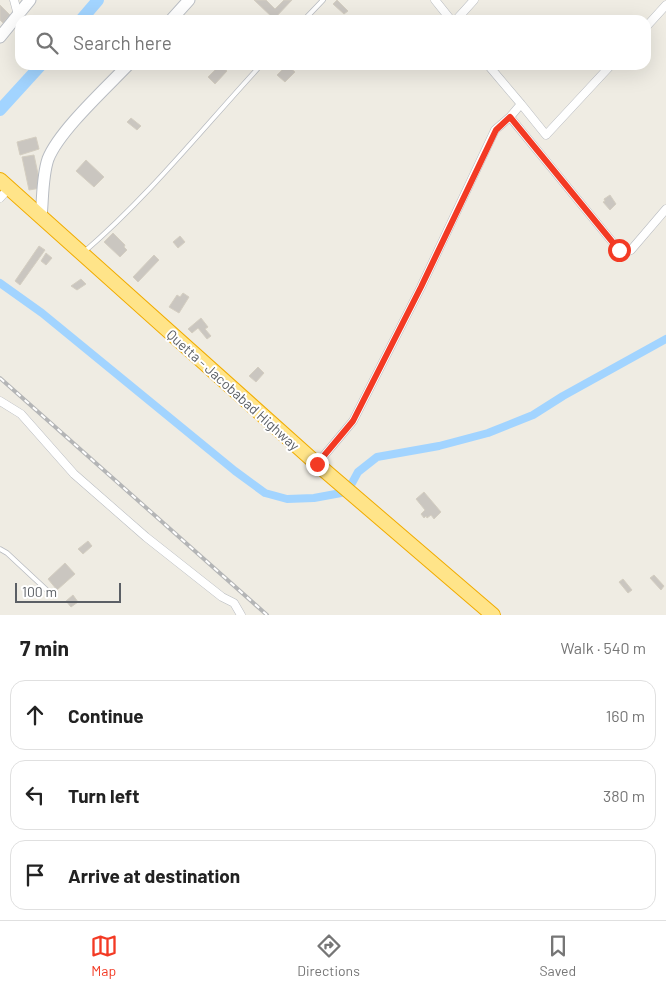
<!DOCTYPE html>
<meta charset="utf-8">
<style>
:root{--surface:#fff;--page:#f2f2f2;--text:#222;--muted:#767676;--line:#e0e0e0;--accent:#f33a24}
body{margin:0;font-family:Barlow,sans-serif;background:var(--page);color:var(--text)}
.scale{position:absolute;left:15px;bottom:12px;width:106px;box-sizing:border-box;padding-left:5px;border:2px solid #5b5f65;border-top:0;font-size:14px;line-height:18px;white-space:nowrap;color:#5b5f65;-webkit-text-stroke:4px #fff;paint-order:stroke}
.stop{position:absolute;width:15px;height:15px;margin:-11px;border:4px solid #f33a24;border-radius:50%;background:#fff}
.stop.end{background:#f33a24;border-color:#fff;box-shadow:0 1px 5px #0008}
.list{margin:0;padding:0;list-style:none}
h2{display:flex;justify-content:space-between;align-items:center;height:65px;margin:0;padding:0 20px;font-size:21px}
h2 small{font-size:16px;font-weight:400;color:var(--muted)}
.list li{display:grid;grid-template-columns:32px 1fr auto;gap:15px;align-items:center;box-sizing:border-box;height:70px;margin:0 10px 10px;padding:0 10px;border:1px solid var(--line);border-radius:15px}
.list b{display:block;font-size:19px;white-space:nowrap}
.list em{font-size:16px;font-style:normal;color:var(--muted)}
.icon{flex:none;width:28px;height:28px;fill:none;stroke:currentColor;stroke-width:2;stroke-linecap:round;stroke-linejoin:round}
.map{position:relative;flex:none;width:666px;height:615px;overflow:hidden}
.search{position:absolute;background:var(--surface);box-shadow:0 5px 20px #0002;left:15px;right:15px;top:15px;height:55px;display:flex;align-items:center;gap:12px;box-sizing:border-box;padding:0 18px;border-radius:15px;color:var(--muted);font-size:19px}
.sheet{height:305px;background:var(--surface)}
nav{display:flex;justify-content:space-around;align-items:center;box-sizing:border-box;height:70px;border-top:1px solid var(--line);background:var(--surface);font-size:14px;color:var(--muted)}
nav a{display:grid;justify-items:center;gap:2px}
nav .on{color:var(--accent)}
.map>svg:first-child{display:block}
</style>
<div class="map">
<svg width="666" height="615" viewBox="0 0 666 615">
<rect width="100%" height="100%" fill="#efece3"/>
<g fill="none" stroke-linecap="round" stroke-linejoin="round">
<path stroke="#a2d4ff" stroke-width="8" d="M0,283l42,30 193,158 30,22 22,6 27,-1 27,-5 11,-10 6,-11 19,-15 62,-11 49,-13 45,-18 30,-19 103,-57"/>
<path stroke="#a2d4ff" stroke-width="12" d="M81,20l17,-20
M0,110l41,-45"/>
</g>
<path fill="#cac6c0" stroke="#d4cec1" d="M254,0h12l9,9 9,-9h8l-18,19z
M337,0l11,11 -4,3 -11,-10z
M0,5l10,10 -7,8 -3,-3z
M220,65l7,6 -12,13 -7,-7z
M287,65l8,7 -10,10 -8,-7z
M131,118l10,8 -4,4 -10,-8z
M36,137l3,12 -19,6 -3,-13z
M34,155l7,33 -12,2 -7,-33z
M86,160l18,17 -10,10 -18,-16z
M610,195l6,9 -6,6 -7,-8 2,-1 -1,-2z
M113,233l12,12 -1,2 3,3 -7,7 -16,-15z
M180,236l5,6 -7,6 -5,-6z
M39,246l6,4 -25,35 -5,-4z
M46,253l6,5 -6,7 -5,-4z
M154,255l5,5 -21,22 -5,-5z
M81,279l5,5 -9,6 -6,-4z
M183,293l6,4 -10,16 -10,-6 8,-12 3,2z
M201,318l7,9 -3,2 6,7 -4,3 -9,-11 -6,5 -4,-4z
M258,367l6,6 -8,9 -7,-6z
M424,492l17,20 -7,7 -3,-4 -4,3 -1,-2 -2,2 -3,-4 4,-4 -9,-11z
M88,541l4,5 -9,8 -5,-5z
M65,563l10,11 -18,16 -9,-11z
M654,575l10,11 -3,4 -11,-12z
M623,579l9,11 -4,3 -9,-11z
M73,595l5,7 -7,5 -5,-6z"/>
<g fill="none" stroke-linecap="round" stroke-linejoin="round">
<g stroke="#b8bbc0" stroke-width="5.5">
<path id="lane" d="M304,20l19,-20
M84,252c65,-56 119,-124 177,-187
M0,549l7,4 44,41"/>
</g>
<g stroke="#b8bbc0" stroke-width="9">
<path id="street" d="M14,0l4,15
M435,0l16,20
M456,20l18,-20
M646,27l20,-22
M521,104l25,31 65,-70
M510,117l109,133 7,2 5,-2 35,-41
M0,198l9,-10
M0,401l21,13 53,60 72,63 76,60 12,6 7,12
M317,464l36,-43 68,-134 74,-157 15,-13 11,-13 -33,-39"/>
</g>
<g stroke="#b8bcc2" stroke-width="13">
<path id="secondary" d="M171,20l18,-20
M0,37l30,-37
M41,217c2,-18 1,-40 7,-58 11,-28 58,-71 80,-94"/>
</g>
<g stroke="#f1ac00" stroke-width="16">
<path id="highway" d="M0,180l317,284 176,151"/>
</g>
<use href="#lane" stroke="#fff" stroke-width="4"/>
<use href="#street" stroke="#fff" stroke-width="8"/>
<use href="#secondary" stroke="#fff" stroke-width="11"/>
<use href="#highway" stroke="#ffe489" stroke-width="14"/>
<g stroke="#b4b5b6" stroke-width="4">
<path id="rail" d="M0,378l267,237"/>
</g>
<use href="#rail" stroke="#fff" stroke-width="2" stroke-dasharray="5.5" stroke-linecap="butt"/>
</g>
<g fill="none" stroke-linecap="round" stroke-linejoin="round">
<path stroke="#f33a24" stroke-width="6" d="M317,464l36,-43 68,-134 75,-157 14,-13 109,133"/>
</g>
<g text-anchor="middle" stroke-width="4" stroke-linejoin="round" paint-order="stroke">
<g font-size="14" fill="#5b5f65" stroke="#fff">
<text transform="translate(233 390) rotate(42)" y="5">Quetta - Jacobabad Highway</text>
</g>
</g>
</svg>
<div class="scale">100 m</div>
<div class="stop" style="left:619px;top:250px"></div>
<div class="stop end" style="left:317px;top:464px"></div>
<div class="search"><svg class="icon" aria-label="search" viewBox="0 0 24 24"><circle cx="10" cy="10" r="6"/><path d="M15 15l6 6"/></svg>Search here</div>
</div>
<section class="sheet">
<h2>7 min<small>Walk · 540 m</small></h2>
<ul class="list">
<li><svg class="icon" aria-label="ahead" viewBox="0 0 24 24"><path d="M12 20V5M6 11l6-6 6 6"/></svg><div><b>Continue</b></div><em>160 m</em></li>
<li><svg class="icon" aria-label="left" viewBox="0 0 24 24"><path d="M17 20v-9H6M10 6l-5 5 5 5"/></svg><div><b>Turn left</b></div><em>380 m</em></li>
<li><svg class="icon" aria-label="arrive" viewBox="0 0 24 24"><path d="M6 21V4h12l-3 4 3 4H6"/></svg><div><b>Arrive at destination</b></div></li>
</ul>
</section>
<nav>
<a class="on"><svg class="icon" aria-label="map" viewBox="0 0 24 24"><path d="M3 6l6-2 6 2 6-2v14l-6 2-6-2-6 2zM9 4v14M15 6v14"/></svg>Map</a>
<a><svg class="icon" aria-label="directions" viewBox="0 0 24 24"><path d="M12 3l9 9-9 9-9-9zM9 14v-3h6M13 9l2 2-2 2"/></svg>Directions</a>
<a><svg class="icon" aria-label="saved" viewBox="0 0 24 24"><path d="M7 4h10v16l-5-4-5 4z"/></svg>Saved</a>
</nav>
